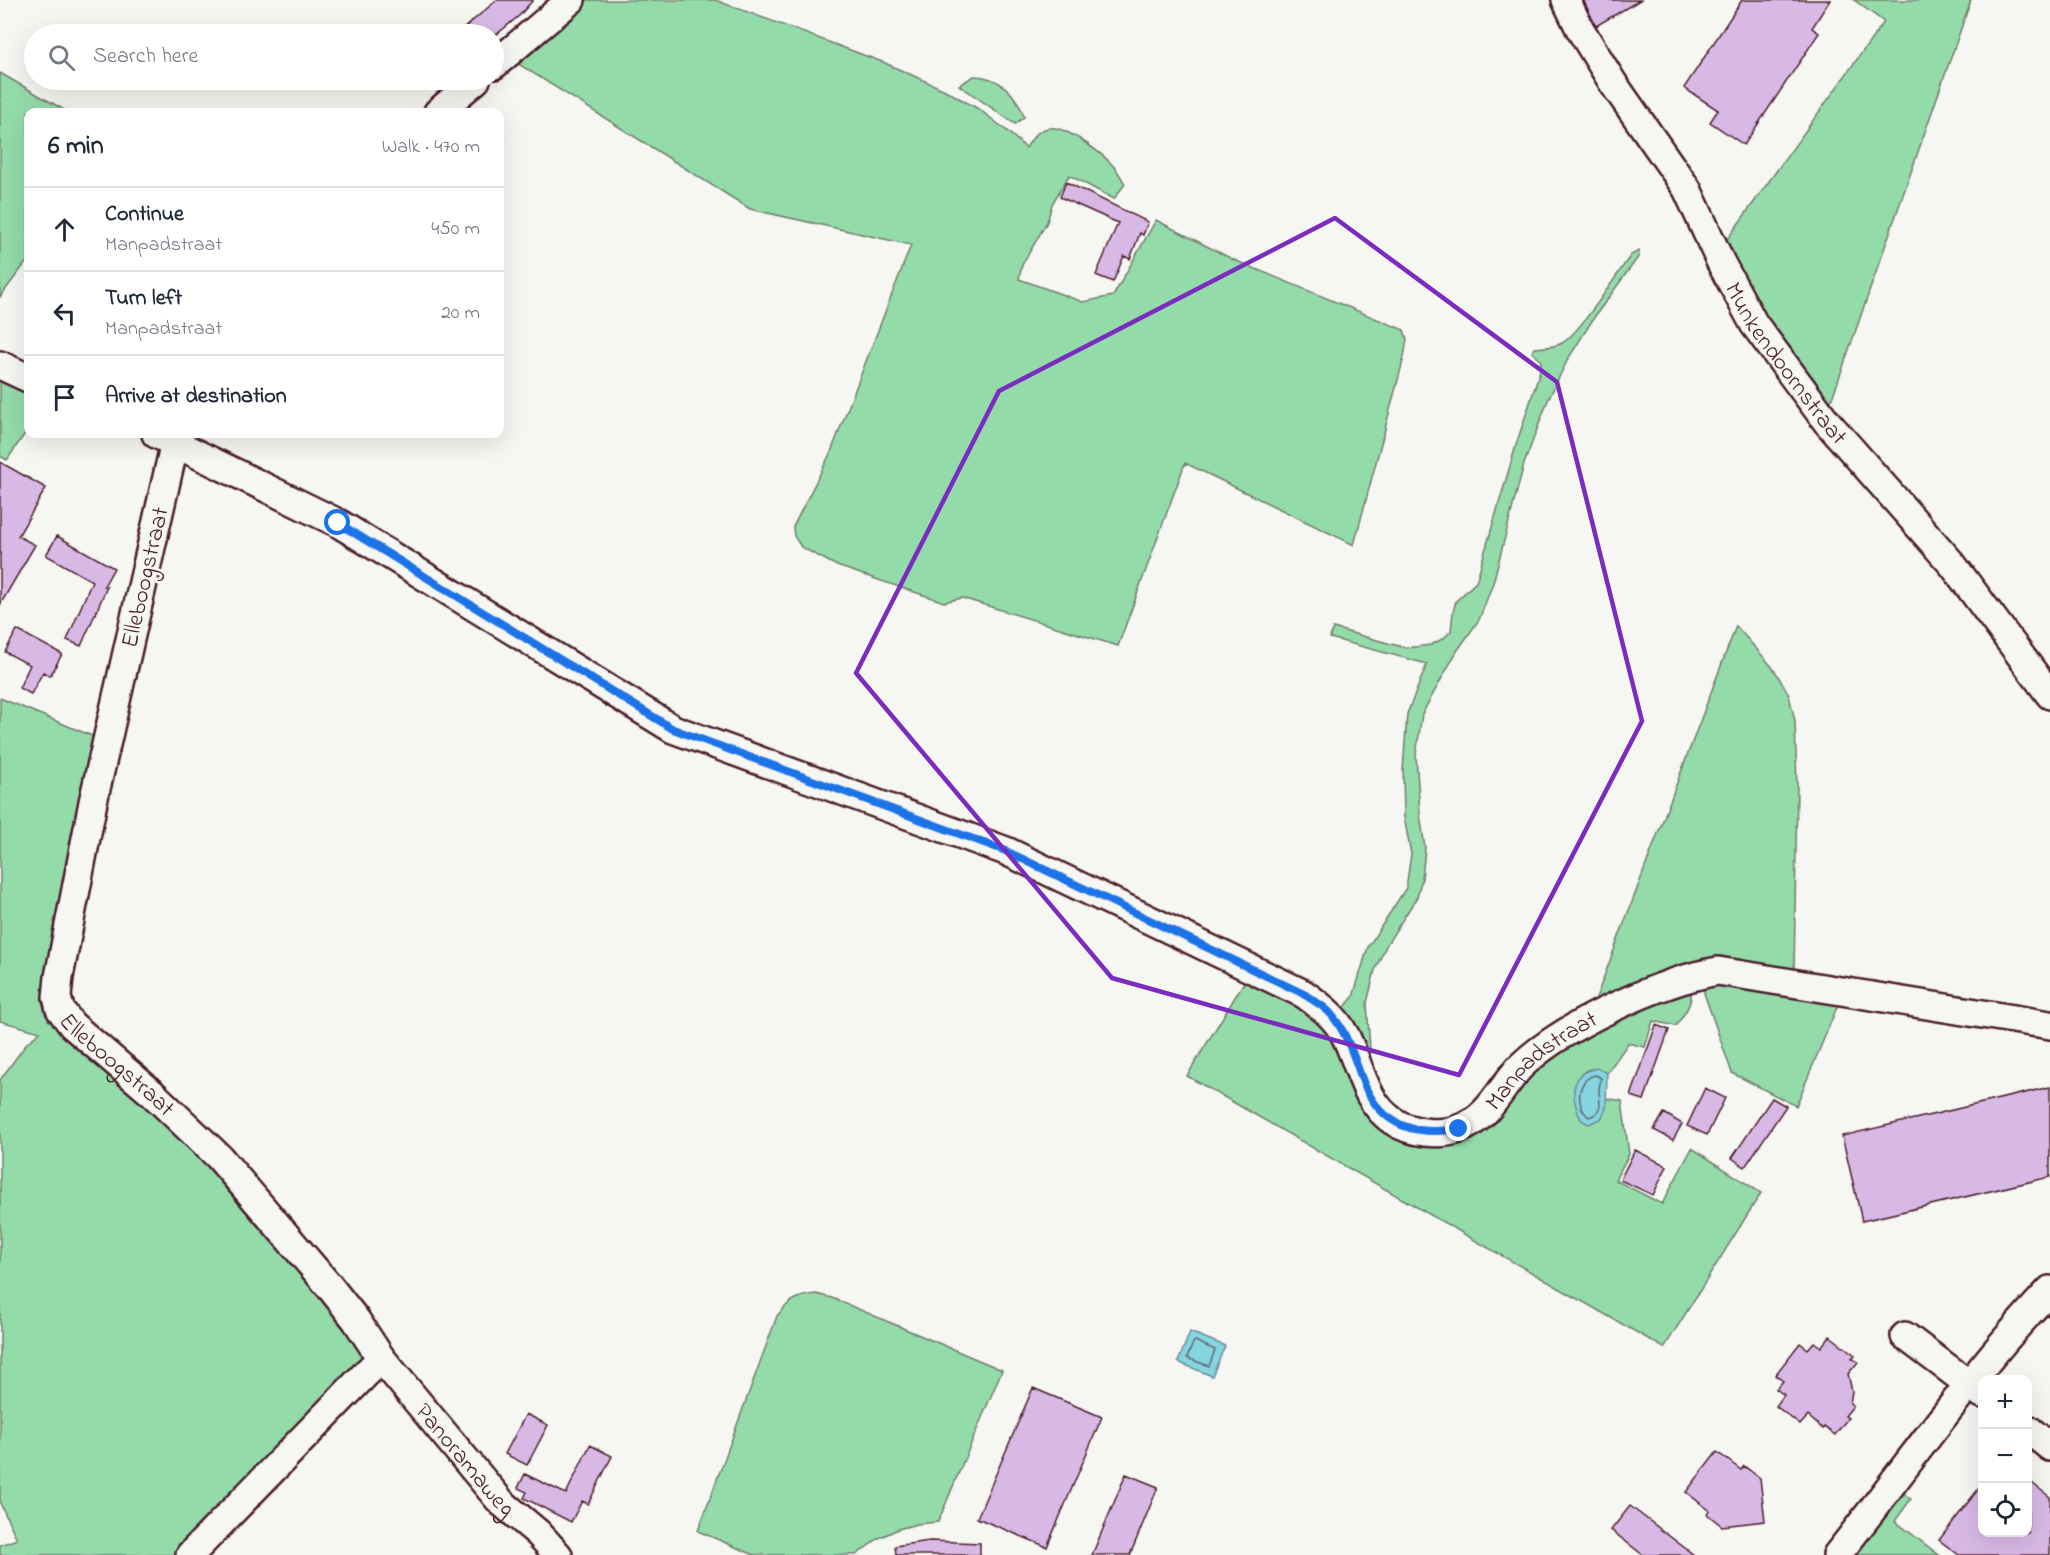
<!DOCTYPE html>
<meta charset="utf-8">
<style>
:root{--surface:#fff;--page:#f6f6f7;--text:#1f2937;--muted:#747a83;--line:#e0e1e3}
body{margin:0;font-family:"Indie Flower",sans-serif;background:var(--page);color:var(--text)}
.controls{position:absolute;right:18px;bottom:18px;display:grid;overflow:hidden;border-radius:12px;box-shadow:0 6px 24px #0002}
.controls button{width:54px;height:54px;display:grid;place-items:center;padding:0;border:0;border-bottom:2px solid var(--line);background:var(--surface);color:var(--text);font:30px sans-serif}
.stop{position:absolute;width:18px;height:18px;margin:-14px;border:4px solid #1a73e8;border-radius:50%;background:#fff}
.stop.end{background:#1a73e8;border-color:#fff;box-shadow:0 2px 6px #0008}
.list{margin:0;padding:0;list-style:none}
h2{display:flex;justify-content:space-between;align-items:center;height:78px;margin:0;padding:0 24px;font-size:26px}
h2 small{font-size:20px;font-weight:400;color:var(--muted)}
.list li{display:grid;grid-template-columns:39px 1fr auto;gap:18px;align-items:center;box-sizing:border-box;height:84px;padding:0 24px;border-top:2px solid var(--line)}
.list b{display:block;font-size:22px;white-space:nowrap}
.list p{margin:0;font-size:20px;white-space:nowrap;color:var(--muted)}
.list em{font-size:20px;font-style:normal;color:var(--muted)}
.icon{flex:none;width:33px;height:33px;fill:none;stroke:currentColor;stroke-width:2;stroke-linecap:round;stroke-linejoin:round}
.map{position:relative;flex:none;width:2050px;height:1555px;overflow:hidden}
.search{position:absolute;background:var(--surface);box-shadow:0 6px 24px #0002;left:24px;top:24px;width:480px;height:66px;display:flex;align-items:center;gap:15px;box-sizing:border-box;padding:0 21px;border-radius:33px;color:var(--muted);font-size:22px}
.panel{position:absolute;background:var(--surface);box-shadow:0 6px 24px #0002;left:24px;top:108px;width:480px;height:330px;border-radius:12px}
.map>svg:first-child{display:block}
</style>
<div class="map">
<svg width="2050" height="1555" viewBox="0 0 2050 1555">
<rect width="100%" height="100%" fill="#f6f6f2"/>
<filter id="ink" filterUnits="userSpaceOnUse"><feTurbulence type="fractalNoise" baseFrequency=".0167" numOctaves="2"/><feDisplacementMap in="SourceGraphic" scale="12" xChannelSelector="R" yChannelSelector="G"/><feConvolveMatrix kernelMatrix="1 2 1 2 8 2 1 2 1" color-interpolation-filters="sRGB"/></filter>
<g filter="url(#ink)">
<path fill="#94dbaa" stroke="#6f7d6a" stroke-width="1.5" d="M581,0h134l170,63 60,27 35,20 26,20 20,18c6,-9 10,-18 23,-20 16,-3 56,27 66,40 4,5 7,11 10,16l-11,15 -45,-24 -17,29 -5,18 -25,43 -3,14 64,23 30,-6 43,-76 78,40 170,70 3,9 -3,18 -50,188 -169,-82 -67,183 -156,-48 -18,4 -107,-36 -36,-19 -7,-11 -1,-9 38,-75 80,-207 -161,-36 -238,-149z
M1854,0h117l-142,407 -73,-95 -33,-67 161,-223z
M0,73l68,39h-40v148l-28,37z
M974,76c25,0 43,18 50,41l-9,7 -56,-39z
M1639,251v5l-44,60 -27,43 -20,41 -24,64 -31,119 -14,37 -22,31 -35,63 -6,41 4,59 5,34 -3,30 -5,19 -30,47 -12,26 -8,33 4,63 21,37 -6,3 -46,-93 13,-16 15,-50 38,-59 5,-34 -7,-37 -1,-46 4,-57 20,-50 -97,-26 3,-10 73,20 25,-3 13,-7 7,-7 2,-19 3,-11 20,-19 41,-140 22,-67 2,-14 -9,-9 2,-4c9,-1 19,0 28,-5 17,-9 55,-69 69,-88z
M0,372l28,12v45l-21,31 -7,-4z
M1736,626l38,43 15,26 6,26 2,66 -3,186 -51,-9 -152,47z
M0,698l102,42 -10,38 -44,242 24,17 135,122 158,188 -4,13 -177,195h-184v-10l17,-6 -17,-36v-423l27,-37 13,-11 -40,-11z
M1249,974l65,34 56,97 86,30 105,-92 129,-55c5,14 -7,27 -14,38l-23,-5 -8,26 -17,-4 -21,30c-20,-10 -28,-1 -33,18l32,17 -1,-10 17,3 7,53 -14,26 47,24 30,-56 69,45 -97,155 -477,-272z
M1704,979l138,16 -46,111 -64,-33 -28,-80z
M816,1294l16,4 170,72 -64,152 -21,2 -19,5 -19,9 -23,17h-102l-56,-24 79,-215c12,-15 19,-20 39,-22z
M1902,1491l9,8 -16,22 44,34h-87z"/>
<path fill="#85d5e0" stroke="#6d8c98" stroke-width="1.5" d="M1597,1068l10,5 -1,35 -5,11 -12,5 -8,-4c-10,-23 -13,-46 16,-52z
M1190,1332l35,14 -13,30 -34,-14z"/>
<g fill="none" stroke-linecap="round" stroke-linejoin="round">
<path stroke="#626873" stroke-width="1.5" d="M1596,1075l5,3 -2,11 1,17 -4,8 -7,3c-14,-10 -13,-39 7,-42z
M1195,1341l20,9 -6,16 -22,-8 6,-15z"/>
</g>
<path fill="#d8b9e6" stroke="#4a1f2b" stroke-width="1.5" d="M497,0h36l-13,15 -23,19h-40z
M1583,0h57l-44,26z
M1742,0h88l-18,28 7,5 -75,112 -34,-23 8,-12 -34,-22z
M1066,182l82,40 -5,13 -3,-2 -10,26 -6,-3 -11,26 -17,-7 22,-52 -58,-26z
M0,462l46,26 -28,48 17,9 -35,60z
M57,536l57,32 -10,18 3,1 -26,59 -14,-6 25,-59 -46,-26z
M17,630l45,24 -12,22 -7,-4 -12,22 -12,-6 11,-23 -25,-13z
M1656,1025l13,5 -25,70 -13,-4z
M2050,1087v90l-188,44 -20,-85z
M1705,1088l20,10 -18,37 -20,-9z
M1772,1098l14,8 -41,61 -13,-9z
M1664,1113l18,11 -9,16 -19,-10z
M1635,1150l32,16 -14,29 -33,-15z
M1830,1336l25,19 -3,3 6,4 -10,12 4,17 -2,12 3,3 -8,10 3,2 -13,17 -11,-8 -1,2 -15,-13 -8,9 -24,-19 8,-11 -8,-6 7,-8 -8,-6 25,-32 8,6 6,-7 7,5z
M1033,1388l69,29 -55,130 -70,-29z
M526,1414l22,11 -21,40 -22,-11z
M590,1445l22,11 -24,48 -6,-3 -11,21 -47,-24 3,-6 -9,-4 7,-14 41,20z
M1717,1452l24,18 3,-4 16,12 5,43 -43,5 -15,-12 2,-4 -23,-18z
M1126,1474l32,13 -28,68h-38z
M2028,1480l22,17v58h-91l-20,-15 44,-57v50h45z
M1630,1506l64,49h-51l-32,-25z
M930,1541l50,2v12h-84l-1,-9z"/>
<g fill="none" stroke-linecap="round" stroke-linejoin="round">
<g stroke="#4a1f2b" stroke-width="32">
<g id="minor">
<path id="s1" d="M1566,0l14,29 33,54 74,106 34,74 33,61 73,98 126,143 97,130"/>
<path d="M494,65l77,-65"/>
<path d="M438,112l38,-32"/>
<path d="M0,365l28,13"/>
<path id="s2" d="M156,434l182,89 335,206 333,122 298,143c16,12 31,22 41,41 15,29 19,67 48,86 17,12 47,15 66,8 31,-11 42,-43 63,-64 42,-40 139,-84 196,-94l332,54"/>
<path id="s3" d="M179,434l-4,8 -82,360 -34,175 -2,20 3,12 12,16 81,69 66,63 111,130 26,33 25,38 120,144 37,31 20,22"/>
<path d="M1905,1336l77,58"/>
<path d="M2028,1429l22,18"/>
<path d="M190,1555l191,-197"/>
<path d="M1837,1555c70,-88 135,-183 213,-265"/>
</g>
</g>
<use href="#minor" stroke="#f6f6f2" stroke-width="27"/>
</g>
</g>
<g fill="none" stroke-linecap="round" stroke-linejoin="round" filter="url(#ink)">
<path stroke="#1a73e8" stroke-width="8" d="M338,523l335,206 333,122 298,143c8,6 19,11 26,19 18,20 24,46 34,71 18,43 52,52 95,45"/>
</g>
<path fill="none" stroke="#7b2cbf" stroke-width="4.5" stroke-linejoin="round" d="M1335,218l222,164 85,339 -183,354 -347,-97 -256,-305 143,-282z"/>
<g text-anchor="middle" stroke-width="5" stroke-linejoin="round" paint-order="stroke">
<g font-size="24" fill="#4a1f2b" stroke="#f6f6f2">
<text dy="8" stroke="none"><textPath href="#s1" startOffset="426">Munkendoornstraat</textPath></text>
<text transform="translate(144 577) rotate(-77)" y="8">Elleboogstraat</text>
<text dy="8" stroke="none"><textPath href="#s3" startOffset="669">Elleboogstraat</textPath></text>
<text dy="8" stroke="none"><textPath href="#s2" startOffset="1617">Manpadstraat</textPath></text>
<text dy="8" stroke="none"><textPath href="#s3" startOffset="1197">Panoramaweg</textPath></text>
</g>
</g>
</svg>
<div class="controls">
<button>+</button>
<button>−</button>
<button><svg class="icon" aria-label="locate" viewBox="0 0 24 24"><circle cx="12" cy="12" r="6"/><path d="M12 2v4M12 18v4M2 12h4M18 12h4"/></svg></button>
</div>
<div class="stop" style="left:338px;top:523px"></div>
<div class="stop end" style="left:1459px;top:1129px"></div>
<div class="search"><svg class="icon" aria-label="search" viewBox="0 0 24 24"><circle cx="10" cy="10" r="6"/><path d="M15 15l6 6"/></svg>Search here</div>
<section class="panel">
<h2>6 min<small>Walk · 470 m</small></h2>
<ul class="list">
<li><svg class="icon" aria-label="ahead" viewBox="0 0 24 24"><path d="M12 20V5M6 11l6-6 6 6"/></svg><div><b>Continue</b><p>Manpadstraat</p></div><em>450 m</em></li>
<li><svg class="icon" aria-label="left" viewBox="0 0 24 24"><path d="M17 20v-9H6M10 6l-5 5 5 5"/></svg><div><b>Turn left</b><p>Manpadstraat</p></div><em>20 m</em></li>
<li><svg class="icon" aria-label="arrive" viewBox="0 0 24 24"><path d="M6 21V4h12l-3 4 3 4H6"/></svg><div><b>Arrive at destination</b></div></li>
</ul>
</section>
</div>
